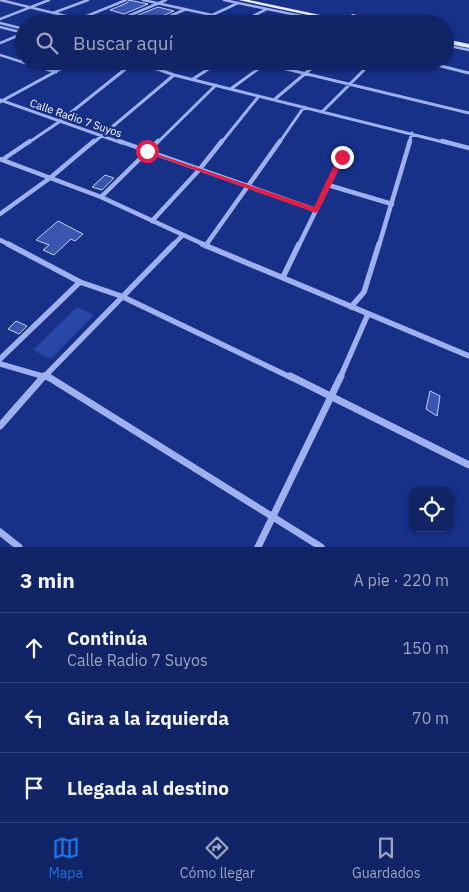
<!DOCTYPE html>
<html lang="es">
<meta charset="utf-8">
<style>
:root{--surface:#112466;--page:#1a2c6c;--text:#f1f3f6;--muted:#9ca4bf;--line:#30417a;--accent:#1a73e8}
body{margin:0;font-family:"IBM Plex Sans",sans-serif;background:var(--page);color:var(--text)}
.controls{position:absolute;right:15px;bottom:15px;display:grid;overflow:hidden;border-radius:10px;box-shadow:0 1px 4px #0004}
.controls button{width:45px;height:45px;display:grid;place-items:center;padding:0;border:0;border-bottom:1px solid var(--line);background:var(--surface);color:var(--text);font:25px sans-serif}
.stop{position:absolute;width:15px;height:15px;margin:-11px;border:4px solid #e11d48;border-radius:50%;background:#fff}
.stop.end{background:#e11d48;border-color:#fff;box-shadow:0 1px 5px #0008}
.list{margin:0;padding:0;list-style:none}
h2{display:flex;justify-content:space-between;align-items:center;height:65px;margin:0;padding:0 20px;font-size:21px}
h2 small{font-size:16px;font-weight:400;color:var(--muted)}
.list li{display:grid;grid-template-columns:32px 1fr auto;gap:15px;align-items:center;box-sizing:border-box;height:70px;padding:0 20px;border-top:1px solid var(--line)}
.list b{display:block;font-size:19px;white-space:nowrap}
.list p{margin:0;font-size:16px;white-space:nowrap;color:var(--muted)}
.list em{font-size:16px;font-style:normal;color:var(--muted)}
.icon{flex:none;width:28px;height:28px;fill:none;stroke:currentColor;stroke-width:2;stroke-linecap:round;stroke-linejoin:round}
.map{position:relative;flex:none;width:469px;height:547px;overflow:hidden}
.search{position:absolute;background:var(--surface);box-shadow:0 1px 4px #0004;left:15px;right:15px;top:15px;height:55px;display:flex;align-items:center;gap:12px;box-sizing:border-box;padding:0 18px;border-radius:28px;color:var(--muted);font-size:19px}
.sheet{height:275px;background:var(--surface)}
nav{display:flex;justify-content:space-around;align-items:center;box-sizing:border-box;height:70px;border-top:1px solid var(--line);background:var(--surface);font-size:14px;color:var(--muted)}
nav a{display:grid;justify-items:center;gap:2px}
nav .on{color:var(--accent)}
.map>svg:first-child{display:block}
</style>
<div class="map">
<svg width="469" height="547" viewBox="0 0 469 547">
<rect width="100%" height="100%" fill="#173088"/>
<path fill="#2947a7" d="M77,307l17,8 -43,44 -18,-9z"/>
<path fill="#3b56b0" stroke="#c4d1fa" d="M129,0l19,4 -24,10 -14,-4 17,-7z
M158,7l16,4 -31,13 -17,-4z
M105,175l9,3 -12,12 -10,-3z
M58,221l25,13 -8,7 -4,-2 -17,16 -11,-5 6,-5 -13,-5z
M16,321l11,5 -8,8 -11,-5z
M430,391l10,5 -3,20 -11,-7z"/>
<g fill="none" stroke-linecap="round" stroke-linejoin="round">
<path stroke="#9eb1ee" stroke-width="2.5" d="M0,0l99,24
M143,0l110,24
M224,0l101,21 -4,3
M53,13l35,-13
M0,19l49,-19
M325,21l16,3
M0,23l24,6
M67,24l59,-24
M109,24l57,-24
M152,24l34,-15
M193,24l45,-21
M237,24l30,-15
M284,24l14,-9
M0,27l24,6
M0,43l24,-10
M445,45l24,5
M0,55l25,8
M134,61l5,2
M251,61l7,2
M419,61l7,2
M73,63l3,-2
M166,63l3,-2
M219,63l3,-2
M268,63l2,-2
M319,63l2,-2
M371,63l2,-2"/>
<path stroke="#9eb1ee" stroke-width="3" d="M21,61l35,11
M135,61l39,14 273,68
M253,61l216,52
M421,61l48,12
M155,69l13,-8
M193,79l28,-18
M232,88l37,-27
M275,99l45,-38
M0,100l122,43
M0,102l75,-41
M322,112l51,-51
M28,143l31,-21 74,-59
M93,143l81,-68
M157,143l59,-58
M221,143l38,-47
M279,143l25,-36
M409,143l3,-10"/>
<path stroke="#9eb1ee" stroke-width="4.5" d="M119,141l197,69
M442,141l27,7
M0,159l101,38 104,48
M2,160l28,-19
M328,185l64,19
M101,197l57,-56
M0,214l50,-36 44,-37
M152,221l47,-51 23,-29
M0,240l10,5
M173,245l9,-9
M206,245l74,-104
M299,245l43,-88
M379,245l31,-104"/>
<path stroke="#9eb1ee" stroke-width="5.5" d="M8,244l72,38 41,14 171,82
M202,244l267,112
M206,246l1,-2
M283,277l16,-33
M351,307l13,-15 15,-48
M0,359l80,-77
M0,364l49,14
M43,378l131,-134
M340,378l28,-64"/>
<path stroke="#9eb1ee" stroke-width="7" d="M47,376l274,171
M290,376l179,89
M0,426l44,-50
M0,532l19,15
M258,547l83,-171"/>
<path fill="#e5eaff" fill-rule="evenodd" d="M238,0h11l114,24h-13z
M352,14l37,8 3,2h-13l-29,-7z
M445,39l24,5v4l-24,-5z"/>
</g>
<path fill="#e11d48" d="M145,150l169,57 24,-50 4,-2 3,2 -26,53 -3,3 -171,-61z"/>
<g text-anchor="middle" stroke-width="4.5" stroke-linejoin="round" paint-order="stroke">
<g font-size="11" fill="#fff" stroke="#173088">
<text transform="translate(76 118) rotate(19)" y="4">Calle Radio 7 Suyos</text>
</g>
</g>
</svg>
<div class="controls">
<button><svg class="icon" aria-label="locate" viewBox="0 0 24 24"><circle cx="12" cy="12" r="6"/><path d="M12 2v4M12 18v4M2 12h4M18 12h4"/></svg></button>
</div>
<div class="stop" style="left:147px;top:151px"></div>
<div class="stop end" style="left:342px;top:157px"></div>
<div class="search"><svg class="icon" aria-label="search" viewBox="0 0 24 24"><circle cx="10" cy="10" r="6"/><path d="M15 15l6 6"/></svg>Buscar aquí</div>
</div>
<section class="sheet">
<h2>3 min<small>A pie · 220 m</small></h2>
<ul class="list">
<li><svg class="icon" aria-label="ahead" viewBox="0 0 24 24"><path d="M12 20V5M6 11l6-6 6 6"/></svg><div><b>Continúa</b><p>Calle Radio 7 Suyos</p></div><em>150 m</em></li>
<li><svg class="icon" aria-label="left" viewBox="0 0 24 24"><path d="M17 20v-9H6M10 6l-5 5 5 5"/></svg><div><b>Gira a la izquierda</b></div><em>70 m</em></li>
<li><svg class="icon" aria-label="arrive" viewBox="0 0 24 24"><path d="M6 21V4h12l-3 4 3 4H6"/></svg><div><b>Llegada al destino</b></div></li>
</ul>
</section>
<nav>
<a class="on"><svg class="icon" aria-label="map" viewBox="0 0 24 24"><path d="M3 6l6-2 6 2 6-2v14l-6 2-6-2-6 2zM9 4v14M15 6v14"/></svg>Mapa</a>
<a><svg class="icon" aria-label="directions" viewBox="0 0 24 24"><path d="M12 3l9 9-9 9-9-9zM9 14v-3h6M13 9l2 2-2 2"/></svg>Cómo llegar</a>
<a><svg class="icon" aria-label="saved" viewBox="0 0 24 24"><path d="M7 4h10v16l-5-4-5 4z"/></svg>Guardados</a>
</nav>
